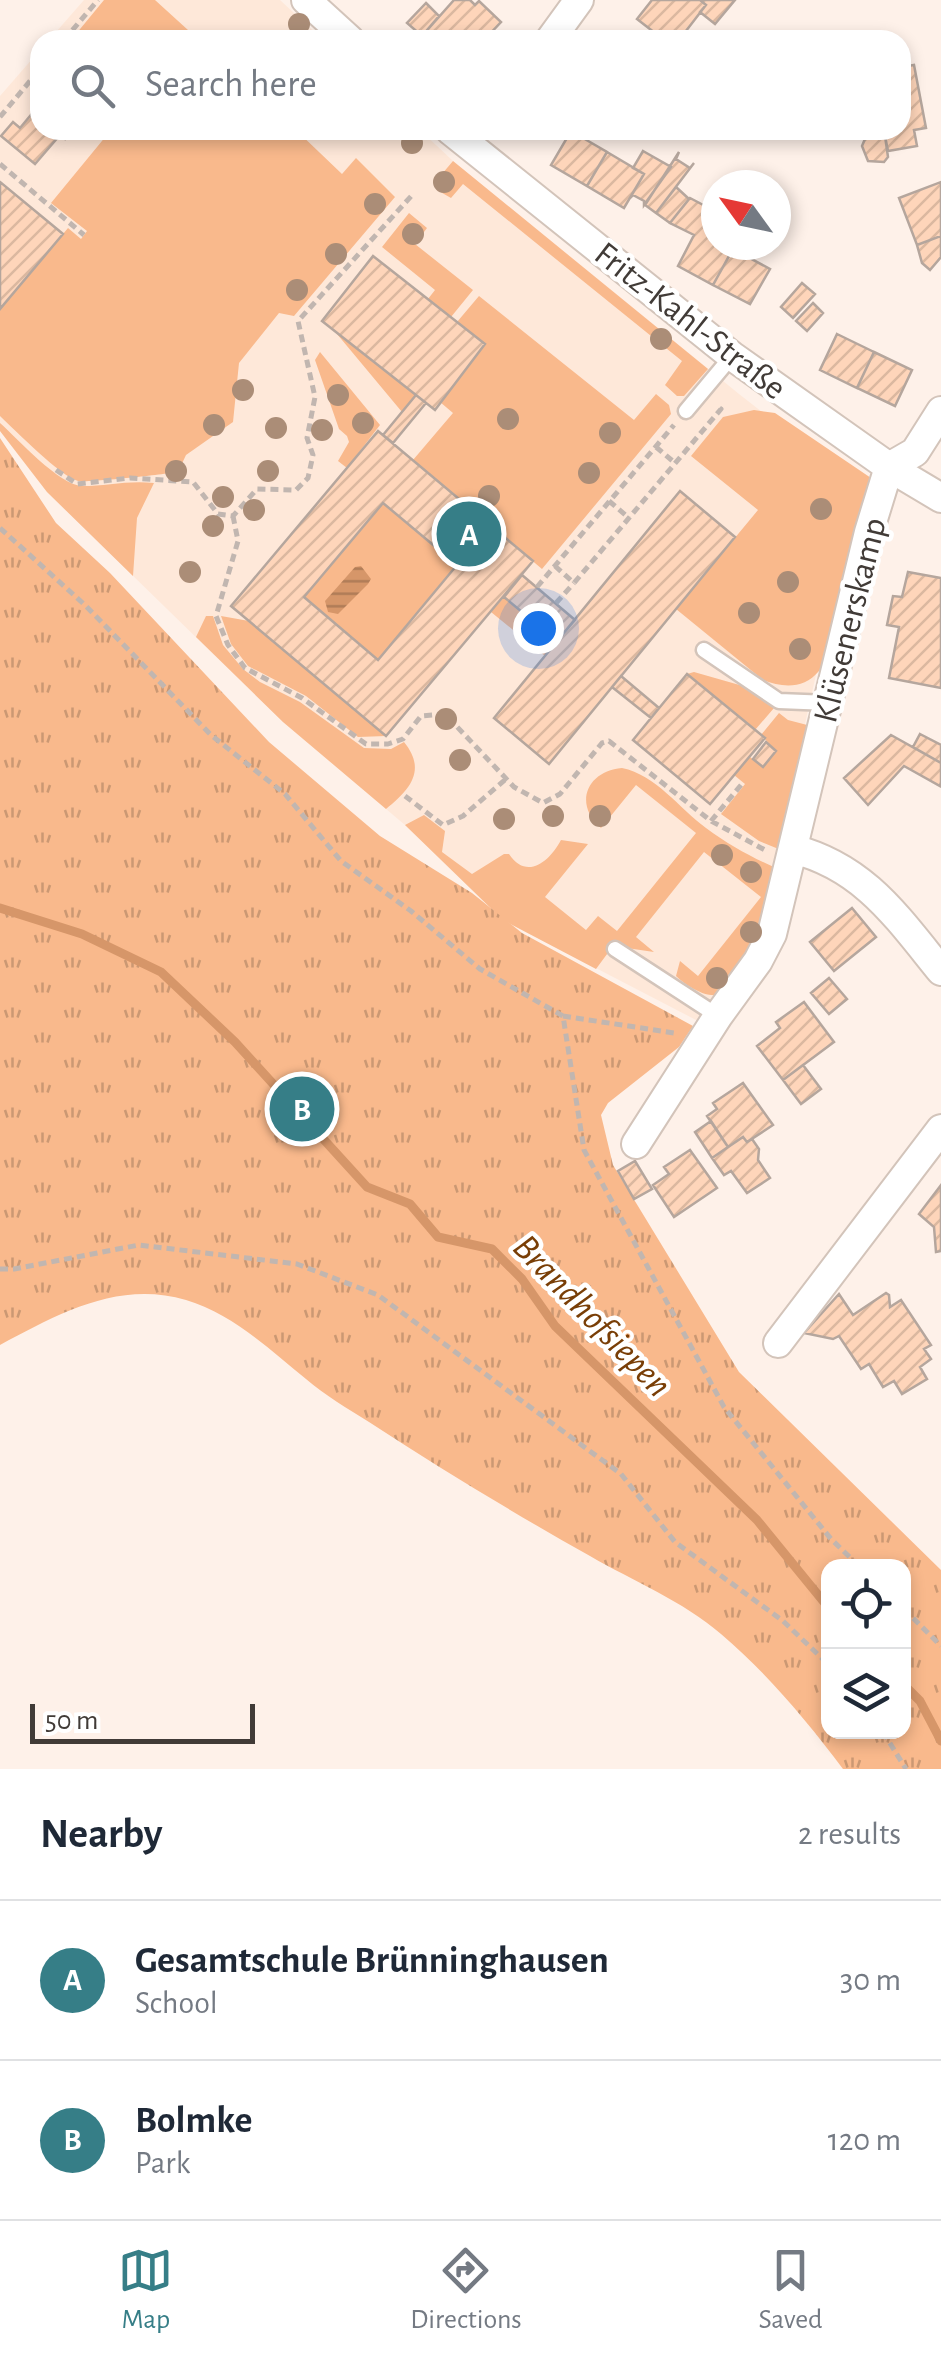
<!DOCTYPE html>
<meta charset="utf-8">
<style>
:root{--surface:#fff;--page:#f2f2f3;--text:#1f2937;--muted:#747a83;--line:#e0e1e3;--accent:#367e87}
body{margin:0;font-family:"Alegreya Sans",sans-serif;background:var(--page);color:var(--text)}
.controls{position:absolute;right:30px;bottom:30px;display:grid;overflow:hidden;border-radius:20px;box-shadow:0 5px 15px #0003}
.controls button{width:90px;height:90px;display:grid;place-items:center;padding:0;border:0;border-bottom:2px solid var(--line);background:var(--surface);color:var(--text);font:50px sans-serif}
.compass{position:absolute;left:701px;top:170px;width:90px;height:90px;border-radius:50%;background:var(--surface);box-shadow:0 5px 15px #0003;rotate:303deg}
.scale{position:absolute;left:30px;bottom:25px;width:225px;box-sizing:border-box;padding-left:10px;border:5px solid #413b37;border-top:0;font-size:28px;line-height:35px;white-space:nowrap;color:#413b37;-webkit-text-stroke:8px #fff;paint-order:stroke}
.you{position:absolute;left:538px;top:628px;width:35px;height:35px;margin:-25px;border:8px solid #fff;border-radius:50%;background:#1a73e8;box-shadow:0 0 0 15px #1a73e833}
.badge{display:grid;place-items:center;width:65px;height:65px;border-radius:50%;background:var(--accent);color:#fff;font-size:32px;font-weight:700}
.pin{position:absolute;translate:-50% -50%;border:5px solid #fff;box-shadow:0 2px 10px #0006}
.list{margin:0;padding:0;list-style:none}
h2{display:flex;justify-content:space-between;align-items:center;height:130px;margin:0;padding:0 40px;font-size:42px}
h2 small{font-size:32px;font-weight:400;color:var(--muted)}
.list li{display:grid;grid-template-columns:65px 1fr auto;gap:30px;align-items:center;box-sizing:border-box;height:160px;padding:0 40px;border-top:2px solid var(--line)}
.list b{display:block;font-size:38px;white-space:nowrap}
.list p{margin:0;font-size:32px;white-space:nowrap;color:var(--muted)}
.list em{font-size:32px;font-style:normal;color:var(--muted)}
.icon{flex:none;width:55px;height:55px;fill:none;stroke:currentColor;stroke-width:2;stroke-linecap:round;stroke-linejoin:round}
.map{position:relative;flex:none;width:941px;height:1769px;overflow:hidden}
.search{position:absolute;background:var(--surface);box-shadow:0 5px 15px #0003;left:30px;right:30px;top:30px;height:110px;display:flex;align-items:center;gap:25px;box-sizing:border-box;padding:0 35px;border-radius:30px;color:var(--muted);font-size:38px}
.sheet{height:450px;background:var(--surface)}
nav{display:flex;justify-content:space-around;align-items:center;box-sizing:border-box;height:140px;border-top:2px solid var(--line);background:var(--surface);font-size:28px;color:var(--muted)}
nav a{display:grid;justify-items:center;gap:5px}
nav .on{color:var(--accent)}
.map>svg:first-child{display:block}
</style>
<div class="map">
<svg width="941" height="1769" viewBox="0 0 941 1769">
<defs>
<pattern id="park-tufts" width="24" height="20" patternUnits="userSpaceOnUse" patternTransform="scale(2.5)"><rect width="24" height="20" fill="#f9b98c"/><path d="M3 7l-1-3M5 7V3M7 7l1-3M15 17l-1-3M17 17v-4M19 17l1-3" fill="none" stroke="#cb9873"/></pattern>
<pattern id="water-rules" width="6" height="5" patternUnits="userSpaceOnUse" patternTransform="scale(2.5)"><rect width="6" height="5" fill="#d69669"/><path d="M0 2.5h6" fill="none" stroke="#af7c57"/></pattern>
<pattern id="building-hatch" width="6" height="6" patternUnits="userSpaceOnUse" patternTransform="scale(2.5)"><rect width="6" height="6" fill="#fed5ba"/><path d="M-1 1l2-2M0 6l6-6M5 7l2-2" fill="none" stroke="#dbb8a0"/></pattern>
</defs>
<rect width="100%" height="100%" fill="#fef1e9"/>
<path fill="#fee8d9" d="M84,0h196l43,40h-274z
M40,50v80h380l33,31 286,233 119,93 -98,438 -62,96 -195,-101 -98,-95 -122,-103 -236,-230 -47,-61v-335z"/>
<path fill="#f9b98c" d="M104,0h51l44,40h-128z
M111,130h185l46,44 14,-16 39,39 -101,119 -15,-3 -40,50 -6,59 -47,33 -8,17c-11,2 -92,11 -100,9 -18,-5 -62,-50 -78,-65v-107l68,-81 13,11 6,-8 -36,-28z
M453,161l255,208 -24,27h-7l-12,-11 17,-24 -219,-177 -12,14 -14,-8 -1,-9z
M409,213l18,15 -12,16 58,46 -22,27 -23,-18 7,-9 -53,-43z
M479,296l155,124 22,-26 13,11 2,9 -129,155 -129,-109 40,-47 -13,-11 44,-56 -27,-24z
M332,328l84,67 -14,17z
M320,352l60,73 -33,43 -9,-7 11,-19 -2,-6 -8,-7 -24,-69z
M754,410l21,3 96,65c-9,36 -33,171 -52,193 -15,18 -36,17 -56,9l-87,-71 82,-99 -67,-54 32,-39z
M0,423c18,16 59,62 82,63 24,0 47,-6 72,-3l-17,35 -4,58 -86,-84 -47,-61z
M383,503l74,62 -79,95 -74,-63z
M504,597l53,44 -12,15 -54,-44z
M206,616h7l10,29 20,24 17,13 40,20 64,46 27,1 13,-7c23,28 6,48 -18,67l-103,-87 -87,-85z
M221,616l28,5 137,115 -28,1 -52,-41 -58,-30 -17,-22z
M694,672l49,14 31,22 -19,22 -68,-56z
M779,713l9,7 23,6 -30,124 -22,-9 -38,-27 24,-30 -11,-9 16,-18 13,10 13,-16 -15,-16z
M622,768c34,7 57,40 84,60 23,17 45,29 70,40l-22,79 -37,48c-13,2 -32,-10 -41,-19l4,-15 18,15 63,-79 -57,-45 -68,85 18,15 -41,-6 -17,23 -93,-49 -98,-95 19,-10 21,16 -3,21 30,22 32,-20h5c18,27 41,7 52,-14l27,4 -43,53 41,33 12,-14 19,15 79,-98 -60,-48 -35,43c-28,-24 -14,-57 21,-60z"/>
<path fill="url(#park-tufts)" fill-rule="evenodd" d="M0,438l56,85 54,50 159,169 111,94 92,57 50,40 171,93 -14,21 -71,56 -7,12 12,50 126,207 202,198v199h-98c-36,-48 -76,-96 -122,-135 -38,-33 -88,-53 -131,-78 -75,-42 -149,-87 -221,-134 -21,-13 -44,-27 -63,-43 -37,-30 -73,-65 -120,-79 -68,-20 -128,14 -186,45zM828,1566h76v166h-76z"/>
<path fill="url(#water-rules)" d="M361,566l10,13 -3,5 -30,30 -10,-2 -3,-11 30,-34z"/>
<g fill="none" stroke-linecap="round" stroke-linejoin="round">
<path stroke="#d69669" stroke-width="9" d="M0,908l82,26 79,38 74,70 132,145 43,17 28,33 54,12 30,30 33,47 202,194 71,87
M904,1685l16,16 21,40"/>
</g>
<path fill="url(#building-hatch)" stroke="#b5a69d" stroke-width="2.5" fill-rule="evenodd" d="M454,0h16l5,5 4,-4 22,21 -17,18h-58l-4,-4z
M652,0h48l6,5 -27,35h-15l-27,-21z
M700,0h35l-20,24 -15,-12 6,-7z
M426,3l13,13 -17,20 -15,-13z
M914,65l12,63 -12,2 3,16 -29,5 -3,-15 -20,3 -2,-9h38v-63z
M40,104v26h31l-6,9 -5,-4 -25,29 -34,-28 12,-14 7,6z
M571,131l36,21 -20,34 -36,-21z
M885,136l3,21 -4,5 -16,-1 -6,-15 3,-7z
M643,151l28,16 -27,38v-4l-11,-6 -3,3 14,-24 -11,-6z
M607,152l37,22 -20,34 -37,-22z
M679,152l-3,7 14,9 4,-5 -38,50 -11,-8z
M0,182l63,52 -63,75z
M941,182v54l-24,9 -18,-47z
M676,187l13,12 -19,24 -14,-10z
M690,198l17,9 -2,4 11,6v28h19l-22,40 -35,-19 16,-31 -24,-12z
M941,236v21l-11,13 -8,-7 -5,-18z
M733,249l37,20 -20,35 -37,-19z
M373,256l112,88 -50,66 -113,-89z
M802,283l13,11 -22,24 -12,-11z
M813,303l10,10 -16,18 -11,-10z
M837,334l37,18 -17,36 -37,-18z
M874,352l38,18 -17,36 -38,-18z
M416,395l10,8 -33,40 -10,-8z
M378,431l155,130 -147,175 -155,-130zM383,503l74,62 -79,95 -74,-63z
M680,491l55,46 -186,227 -55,-46z
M908,572l33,6v110l-52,-10 10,-51 -12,-2 6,-29 9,1z
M522,575l53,45 -18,21 -53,-44z
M687,674l78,64 -55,66 -77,-64z
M621,676l38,32 -8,10 -39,-31z
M920,734l21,11v18l-28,-16z
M891,735l50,28v19l-1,4 -36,-20 -36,39 -24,-27z
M766,742l10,9 -13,16 -10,-8z
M852,908l24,29 -42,34 -24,-29z
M829,978l18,21 -18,15 -18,-21z
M804,1002l30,40 -51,38 -26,-34 23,-18 -4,-6z
M803,1065l18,24 -20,15 -18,-24z
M743,1083l30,42 -26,17 -4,-5 -15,10 -21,-31 10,-7 -4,-6z
M711,1121l17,26 -16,11 -17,-26z
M743,1137l4,5 5,-3 7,10 -1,11 12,18 -23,15 -16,-22 -7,4 -12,-17z
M690,1150l27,38 -43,29 -21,-32 16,-11 -5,-7z
M635,1161l17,28 -18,10 -16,-28z
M941,1185v66l-5,1 -2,-25 -15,-13z
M886,1293l3,2 1,12 11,-7 30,45 -7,4 7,10 -11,8 7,12 -25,15 -8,-13 -11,6 -14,-23 -8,5 -22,-33 -6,3 -29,-6 35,-39 14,21z"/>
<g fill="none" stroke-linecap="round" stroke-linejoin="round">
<g stroke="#d3c4ba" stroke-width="19">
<path id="service" d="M686,411l46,-55
M704,650l75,51 50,2
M615,949l103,67"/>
</g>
<g stroke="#d3c4ba" stroke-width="32">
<path id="minor" d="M306,0l44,40
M550,40l29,-40
M450,130l282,226 157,111 52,31
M793,849c71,18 104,68 148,122
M636,1144l82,-128 40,-55 14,-27 97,-402 20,-65 26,-15 26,-41
M778,1343l163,-214"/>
</g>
<path stroke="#c1b6b0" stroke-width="5" stroke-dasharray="8 5" stroke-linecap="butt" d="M64,40l34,-40
M0,117l40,-48
M0,164l84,71
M656,447l19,16
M56,470l21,14 53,-6 63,4 25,32 15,2 24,-27 39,1 12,-12 5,-23 -6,-17 8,-41 -17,-76 116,-128
M609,501l20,17
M233,516l5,25 -22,75 12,29 17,23 57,30 64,46h22l15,-5 18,-23 24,-2 69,73 29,16 17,-9 42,-51 7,-2 102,80 54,29
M0,528l86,78 125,129 74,59 56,67 70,50 69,58 83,47 21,134 140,257 107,132 28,27
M555,566l19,17 147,-174 -3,-2
M537,587l137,-162
M556,603l18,-20
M405,796l38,29 20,-9 43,-37
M711,821l30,-36
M563,1016l111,17
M0,1269h14l125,-24 158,19 81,31 243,179 54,68 108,79 45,43
M904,1609l37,37
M883,1732l23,37"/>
<use href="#service" stroke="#fff" stroke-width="14"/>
<use href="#minor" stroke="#fff" stroke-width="28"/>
</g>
<g fill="#ab8d77">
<circle cx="299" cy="24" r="11"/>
<circle cx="412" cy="143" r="11"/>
<circle cx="444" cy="182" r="11"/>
<circle cx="375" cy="204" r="11"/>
<circle cx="413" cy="234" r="11"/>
<circle cx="336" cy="254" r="11"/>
<circle cx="297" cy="290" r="11"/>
<circle cx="661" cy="339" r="11"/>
<circle cx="243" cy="390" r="11"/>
<circle cx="338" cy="395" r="11"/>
<circle cx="508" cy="419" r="11"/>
<circle cx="363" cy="423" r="11"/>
<circle cx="214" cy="425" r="11"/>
<circle cx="276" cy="428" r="11"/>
<circle cx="322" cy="430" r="11"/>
<circle cx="610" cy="433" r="11"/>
<circle cx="176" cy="471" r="11"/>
<circle cx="268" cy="471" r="11"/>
<circle cx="589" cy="473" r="11"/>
<circle cx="489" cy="496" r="11"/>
<circle cx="223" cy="497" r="11"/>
<circle cx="821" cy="509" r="11"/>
<circle cx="254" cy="510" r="11"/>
<circle cx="213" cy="526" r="11"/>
<circle cx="190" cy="572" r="11"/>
<circle cx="788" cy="582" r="11"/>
<circle cx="749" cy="613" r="11"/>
<circle cx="800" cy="649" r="11"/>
<circle cx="446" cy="719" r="11"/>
<circle cx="460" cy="760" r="11"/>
<circle cx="553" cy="816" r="11"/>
<circle cx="600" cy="816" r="11"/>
<circle cx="504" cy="819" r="11"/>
<circle cx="722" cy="855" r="11"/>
<circle cx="751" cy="872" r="11"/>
<circle cx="751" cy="932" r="11"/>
<circle cx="717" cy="978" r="11"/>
</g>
<g text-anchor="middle" stroke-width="9" stroke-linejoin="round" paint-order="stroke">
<g font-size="35" fill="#413b37" stroke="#fff">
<text transform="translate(691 320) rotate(38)" y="12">Fritz-Kahl-Straße</text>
<text transform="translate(849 620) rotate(-76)" y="12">Klüsenerskamp</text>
</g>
<g font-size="38" font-style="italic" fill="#793e06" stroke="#fff">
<text transform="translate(593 1315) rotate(46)" y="13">Brandhofsiepen</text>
</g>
</g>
</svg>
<div class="controls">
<button><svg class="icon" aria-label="locate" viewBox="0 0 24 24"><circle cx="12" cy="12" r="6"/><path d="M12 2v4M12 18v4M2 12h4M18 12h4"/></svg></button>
<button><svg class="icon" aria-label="layers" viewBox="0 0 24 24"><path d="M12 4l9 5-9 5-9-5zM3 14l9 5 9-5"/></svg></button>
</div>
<svg class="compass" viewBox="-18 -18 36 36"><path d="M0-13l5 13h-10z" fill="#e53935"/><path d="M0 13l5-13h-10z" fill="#747a83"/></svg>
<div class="scale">50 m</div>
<div class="you"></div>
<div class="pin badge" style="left:469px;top:534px">A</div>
<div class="pin badge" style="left:302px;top:1109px">B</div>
<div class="search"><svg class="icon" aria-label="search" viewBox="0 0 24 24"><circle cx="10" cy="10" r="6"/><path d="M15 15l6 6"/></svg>Search here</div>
</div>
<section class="sheet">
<h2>Nearby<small>2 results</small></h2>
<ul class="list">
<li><span class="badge">A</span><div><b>Gesamtschule Brünninghausen</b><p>School</p></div><em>30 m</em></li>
<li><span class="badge">B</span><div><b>Bolmke</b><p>Park</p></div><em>120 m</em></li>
</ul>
</section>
<nav>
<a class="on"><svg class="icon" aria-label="map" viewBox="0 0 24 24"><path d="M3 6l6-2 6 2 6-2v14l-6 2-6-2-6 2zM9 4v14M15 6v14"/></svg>Map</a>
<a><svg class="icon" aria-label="directions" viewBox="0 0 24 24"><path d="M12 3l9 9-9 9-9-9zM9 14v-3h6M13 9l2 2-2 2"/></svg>Directions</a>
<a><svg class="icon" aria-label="saved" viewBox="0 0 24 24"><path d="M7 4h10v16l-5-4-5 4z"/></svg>Saved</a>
</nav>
